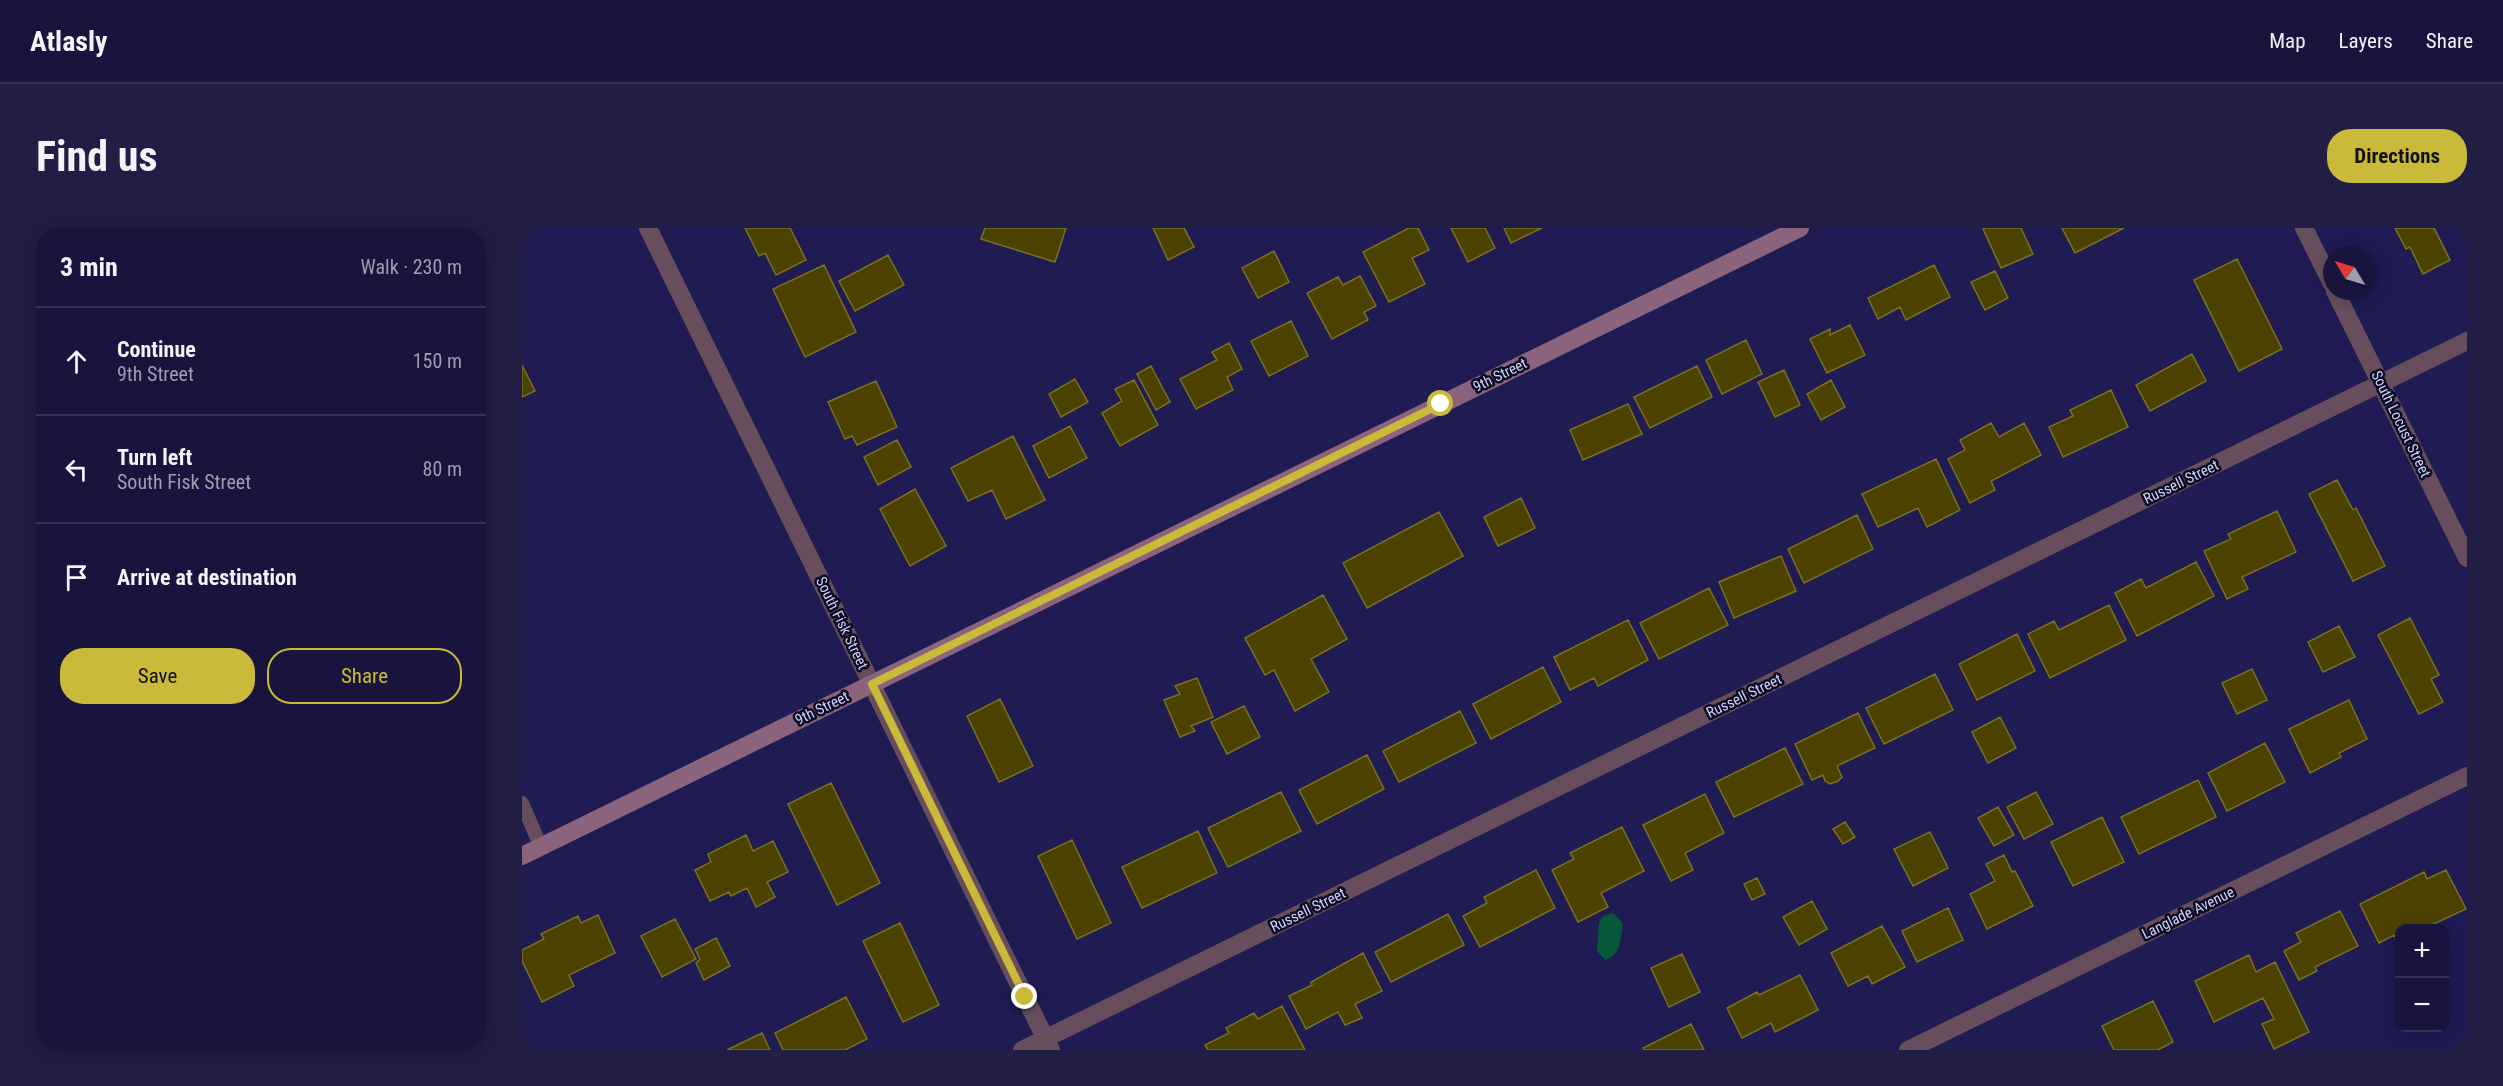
<!DOCTYPE html>
<meta charset="utf-8">
<style>
:root{--surface:#18143e;--page:#211d45;--text:#f1f3f6;--muted:#9f9eb0;--line:#363358;--accent:#cbb939}
body{margin:0;font-family:"Roboto Condensed",sans-serif;background:var(--page);color:var(--text)}
.controls{position:absolute;right:18px;bottom:18px;display:grid;overflow:hidden;border-radius:12px;box-shadow:0 3px 15px #0003}
.controls button{width:54px;height:54px;display:grid;place-items:center;padding:0;border:0;border-bottom:2px solid var(--line);background:var(--surface);color:var(--text);font:30px sans-serif}
.compass{position:absolute;left:1801px;top:18px;width:54px;height:54px;border-radius:50%;background:var(--surface);box-shadow:0 3px 15px #0003;rotate:308deg}
.stop{position:absolute;width:18px;height:18px;margin:-14px;border:4px solid #cbb939;border-radius:50%;background:#fff}
.stop.end{background:#cbb939;border-color:#fff;box-shadow:0 2px 6px #0008}
.list{margin:0;padding:0;list-style:none}
h2{display:flex;justify-content:space-between;align-items:center;height:78px;margin:0;padding:0 24px;font-size:26px}
h2 small{font-size:20px;font-weight:400;color:var(--muted)}
.list li{display:grid;grid-template-columns:39px 1fr auto;gap:18px;align-items:center;box-sizing:border-box;height:108px;padding:0 24px;border-top:2px solid var(--line)}
.list b{display:block;font-size:22px;white-space:nowrap}
.list p{margin:0;font-size:20px;white-space:nowrap;color:var(--muted)}
.list em{font-size:20px;font-style:normal;color:var(--muted)}
.actions{display:flex;gap:12px;padding:18px 24px}
.actions a{flex:1;padding:14px 0;border:2px solid var(--accent);border-radius:24px;text-align:center;font-size:21px;color:var(--accent)}
.actions .main{background:var(--accent);color:#111}
.icon{flex:none;width:33px;height:33px;fill:none;stroke:currentColor;stroke-width:2;stroke-linecap:round;stroke-linejoin:round}
.map{position:relative;flex:none;width:1945px;height:822px;overflow:hidden;border-radius:24px}
header{display:flex;align-items:center;gap:36px;box-sizing:border-box;height:84px;padding:0 30px;background:var(--surface);border-bottom:2px solid var(--line)}
header strong{font-size:28px}
nav{display:flex;gap:33px;margin-inline-start:auto;font-size:21px}
.intro{display:flex;align-items:center;justify-content:space-between;box-sizing:border-box;height:144px;padding:0 36px}
h1{margin:0;font-size:42px}
.button{padding:15px 27px;border-radius:24px;background:var(--accent);color:#111;font-size:21px;font-weight:700}
main{display:flex;gap:36px;padding:0 36px}
aside{flex:1;background:var(--surface);border-radius:24px;box-shadow:0 3px 15px #0003}
.map>svg:first-child{display:block}
</style>
<header>
<strong>Atlasly</strong>
<nav><a>Map</a><a>Layers</a><a>Share</a></nav>
</header>
<div class="intro"><h1>Find us</h1><a class="button">Directions</a></div>
<main>
<aside>
<h2>3 min<small>Walk · 230 m</small></h2>
<ul class="list">
<li><svg class="icon" aria-label="ahead" viewBox="0 0 24 24"><path d="M12 20V5M6 11l6-6 6 6"/></svg><div><b>Continue</b><p>9th Street</p></div><em>150 m</em></li>
<li><svg class="icon" aria-label="left" viewBox="0 0 24 24"><path d="M17 20v-9H6M10 6l-5 5 5 5"/></svg><div><b>Turn left</b><p>South Fisk Street</p></div><em>80 m</em></li>
<li><svg class="icon" aria-label="arrive" viewBox="0 0 24 24"><path d="M6 21V4h12l-3 4 3 4H6"/></svg><div><b>Arrive at destination</b></div></li>
</ul>
<div class="actions"><a class="main">Save</a><a>Share</a></div>
</aside>
<div class="map">
<svg width="1945" height="822" viewBox="0 0 1945 822">
<rect width="100%" height="100%" fill="#201b53"/>
<path fill="#06583a" d="M1090,685l6,4 5,8c-3,14 -2,31 -18,35l-8,-9 2,-28 4,-7z"/>
<path fill="#4b4200" stroke="#7c7121" stroke-width="1.5" d="M223,0h45l16,32 -30,15 -11,-22 -6,3z
M463,0h81l-11,34 -74,-23z
M631,0h31l10,19 -26,13z
M887,0h9l11,22 -17,8 13,26 -36,18 -26,-50z
M929,0h34l10,20 -27,14z
M982,0h38l-31,15z
M1464,0h35l12,26 -32,14 -18,-39z
M1540,0h62l-49,25z
M1873,0h39l16,32 -27,14 -13,-27 -4,2z
M752,23l15,31 -31,16 -16,-30z
M366,27l16,30 -49,26 -16,-30z
M1715,31l45,90 -43,22 -45,-91z
M302,37l32,67 -51,25 -32,-68z
M1412,37l16,32 -44,23 -6,-13 -22,12 -10,-21z
M1473,43l13,27 -23,12 -14,-28z
M838,48l16,30 -12,6 4,8 -36,19 -25,-46 31,-16 5,8z
M769,93l17,35 -39,20 -18,-35z
M1328,97l15,30 -38,18 -17,-34 20,-10v6z
M1224,112l16,34 -40,20 -16,-34z
M707,115l13,26 -15,8 6,13 -37,19 -16,-30 37,-19 -5,-8z
M1670,126l14,27 -56,30 -14,-26z
M0,137l13,26 -13,6z
M629,138l19,36 -14,8 -19,-36z
M1175,138l15,31 -62,31 -16,-31z
M1262,142l16,35 -25,12 -17,-35z
M553,151l13,23 -27,15 -12,-23z
M612,152l24,45 -38,21 -18,-33 20,-12 -7,-12z
M1309,152l14,27 -24,13 -14,-26z
M354,153l21,46 -40,18 -5,-9 -7,3 -17,-37z
M1589,162l17,37 -65,30 -14,-30 24,-11 -3,-6z
M1106,176l14,30 -59,26 -13,-30z
M1469,195l8,14 25,-14 17,32 -50,26 4,9 -25,13 -22,-44 17,-9 -5,-10z
M548,198l17,32 -38,20 -16,-32z
M491,208l32,64 -39,19 -14,-29 -24,11 -17,-33z
M375,212l14,27 -33,18 -14,-28z
M1414,231l24,51 -33,17 -9,-19 -40,19 -16,-33z
M1815,252l16,30 3,-2 29,58 -32,15 -44,-87z
M393,261l31,57 -36,20 -30,-57z
M999,270l14,30 -37,18 -14,-29z
M1755,283l19,41 -54,25 6,12 -21,10 -23,-48 27,-12 -3,-5z
M917,284l24,44 -96,52 -24,-45z
M1335,287l16,34 -69,34 -16,-34z
M1259,328l15,35 -62,27 -15,-36z
M1674,334l18,34 -77,40 -22,-43 26,-14 5,9z
M1187,360l19,37 -69,34 -19,-36z
M801,367l24,44 -36,20 18,33 -34,19 -21,-41 -9,5 -20,-37z
M1587,377l17,35 -76,38 -22,-44 26,-13 5,9z
M1888,390l29,57 -8,4 12,23 -24,12 -41,-79z
M1106,392l20,40 -50,26 -4,-8 -24,12 -16,-33z
M1817,398l16,31 -32,15 -15,-30z
M1495,406l18,37 -58,29 -18,-36z
M1021,439l18,35 -70,37 -18,-35z
M1730,441l15,31 -30,14 -15,-31z
M1413,446l18,36 -69,34 -18,-36z
M675,450l16,39 -22,9 4,5 -15,6 -16,-37 16,-6 -5,-8z
M478,471l33,67 -34,16 -32,-66z
M1827,472l18,39 -28,14 2,4 -31,16 -21,-44z
M722,478l16,31 -33,17 -16,-32z
M938,483l16,32 -77,39 -16,-31z
M1336,485l17,35 -38,18 5,11 -4,4 -8,3 -5,-3 -2,-6 -11,5 -17,-36z
M1478,489l16,31 -28,15 -16,-31z
M1743,515l20,39 -58,29 -19,-38z
M1263,520l18,36 -69,33 -18,-35z
M845,527l17,34 -67,35 -18,-34z
M1676,552l18,37 -77,37 -18,-37z
M309,555l49,100 -43,22 -49,-101z
M759,564l20,39 -73,36 -20,-39z
M1514,564l17,32 -29,15 -17,-32z
M1183,566l19,39 -39,20 8,17 -22,11 -28,-56z
M1476,579l16,28 -20,11 -16,-28z
M1580,589l22,45 -51,24 -22,-44z
M1323,594l10,15 -12,7 -10,-15z
M1100,599l22,44 -43,22 7,14 -30,15 -26,-52 22,-11 -4,-6z
M676,603l19,42 -75,35 -20,-41z
M1408,604l18,36 -35,18 -19,-37z
M224,607l7,16 20,-10 15,31 -21,10 8,15 -19,10 -9,-19 -16,8 -2,-4 -19,9 -15,-31 16,-8 -3,-8z
M550,612l39,83 -34,16 -39,-83z
M1482,627l8,17 3,-1 18,35 -46,23 -17,-35 25,-13 -9,-17z
M1014,642l19,38 -75,39 -17,-31 24,-13 -3,-6z
M1924,642l20,39 -41,19h-25v18l-6,-11 -15,8 -19,-39 64,-32 3,7z
M1235,650l8,16 -13,6 -8,-16z
M1290,673l15,28 -28,16 -16,-28z
M1426,680l15,32 -46,22 -15,-31z
M1818,683l18,35 -43,21 2,4 -18,9 -15,-29 17,-9 -5,-9z
M926,686l16,31 -73,37 -16,-30z
M76,687l17,38 -46,22 5,11 -32,16 -20,-41v-11l22,-11 -3,-5 37,-18 3,7z
M153,691l21,40 -34,18 -21,-41z
M378,695l39,82 -36,17 -40,-81z
M1360,698l23,41 -33,17 -4,-8 -20,10 -17,-33z
M194,710l14,28 -26,14 -8,-17 4,-4 -5,-10z
M841,725l19,38 -27,13 7,14 -17,7 -7,-13 -32,17 -17,-33 23,-11 -1,-3z
M1160,726l18,38 -31,15 -18,-39z
M1727,727l7,17 19,-10 34,70 -35,17 -12,-25 12,-5 -11,-21 -49,24 -19,-41z
M1278,747l18,35 -43,22 -4,-9 -29,15 -15,-30 30,-16 2,3z
M324,769l21,42 -22,11h-62l-8,-17z
M1631,773l20,41 -15,8h-44l-12,-24z
M760,778l23,44h-97l-3,-5 24,-12 -3,-5 28,-15 4,6z
M1169,796l13,26h-60l-1,-2z
M240,805l8,17h-43z"/>
<g fill="none" stroke-linecap="round" stroke-linejoin="round">
<path stroke="#664e5d" stroke-width="14" d="M0,575l19,44"/>
<path stroke="#664e5d" stroke-width="18" d="M126,0l403,822
M1782,0l28,56
M1813,63l132,267
M500,822l1445,-709
M1386,822l559,-274"/>
<path stroke="#8a637c" stroke-width="18" d="M0,628l1278,-628"/>
</g>
<g fill="none" stroke-linecap="round" stroke-linejoin="round">
<path stroke="#cbb939" stroke-width="8" d="M503,769l-153,-313 569,-280"/>
</g>
<g text-anchor="middle" stroke-width="5" stroke-linejoin="round" paint-order="stroke">
<g font-size="15" fill="#d0d3f7" stroke="#0c0b23">
<text transform="translate(978 147) rotate(-26)" y="5">9th Street</text>
<text transform="translate(1879 196) rotate(64)" y="5">South Locust Street</text>
<text transform="translate(1659 254) rotate(-26)" y="5">Russell Street</text>
<text transform="translate(320 395) rotate(64)" y="5">South Fisk Street</text>
<text transform="translate(1222 468) rotate(-26)" y="5">Russell Street</text>
<text transform="translate(300 480) rotate(-26)" y="5">9th Street</text>
<text transform="translate(786 682) rotate(-26)" y="5">Russell Street</text>
<text transform="translate(1666 685) rotate(-26)" y="5">Langlade Avenue</text>
</g>
</g>
</svg>
<div class="controls">
<button>+</button>
<button>−</button>
</div>
<svg class="compass" viewBox="-18 -18 36 36"><path d="M0-13l5 13h-10z" fill="#e53935"/><path d="M0 13l5-13h-10z" fill="#9f9eb0"/></svg>
<div class="stop" style="left:919px;top:176px"></div>
<div class="stop end" style="left:503px;top:769px"></div>
</div>
</main>
